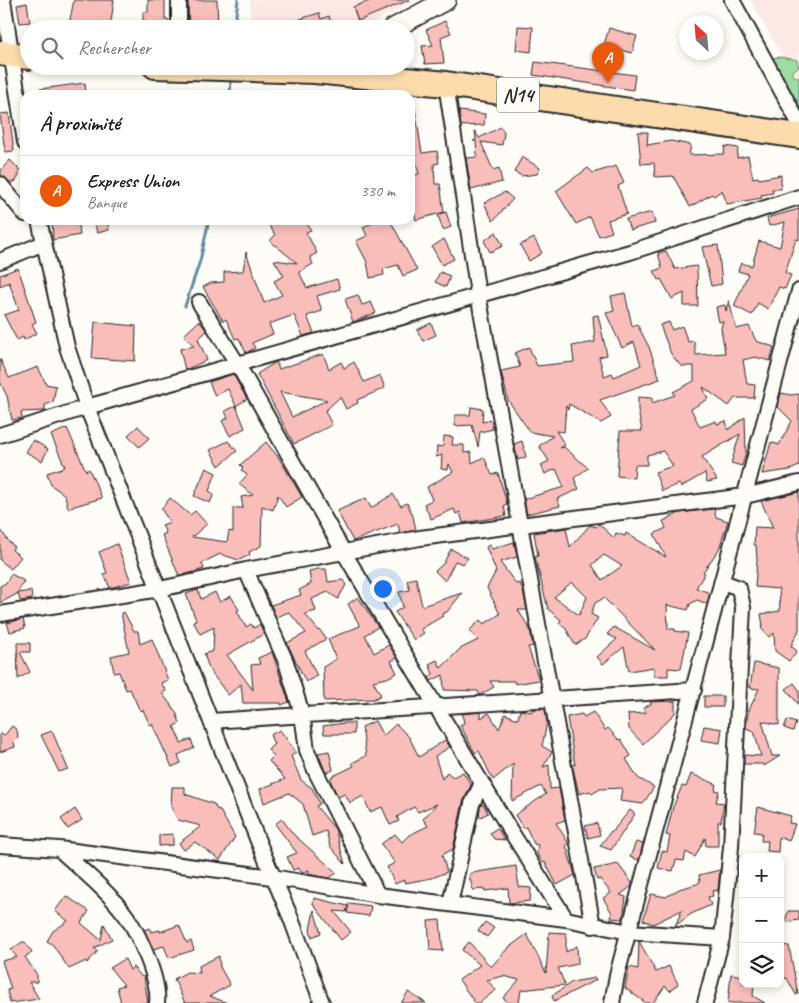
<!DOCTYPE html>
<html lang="fr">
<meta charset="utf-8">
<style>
:root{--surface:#fff;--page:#f6f6f6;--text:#222;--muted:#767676;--line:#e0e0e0;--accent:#ea580c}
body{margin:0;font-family:Caveat,sans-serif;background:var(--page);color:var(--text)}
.controls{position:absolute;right:15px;bottom:15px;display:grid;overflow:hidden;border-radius:10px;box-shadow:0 2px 8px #0003}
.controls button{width:45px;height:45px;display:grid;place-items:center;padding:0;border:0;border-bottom:1px solid var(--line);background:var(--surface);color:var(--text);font:25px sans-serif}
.compass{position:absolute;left:679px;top:15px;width:45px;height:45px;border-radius:50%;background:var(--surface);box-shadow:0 2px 8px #0003;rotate:334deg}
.you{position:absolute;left:382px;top:588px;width:18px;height:18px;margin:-12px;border:4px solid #fff;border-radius:50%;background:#1a73e8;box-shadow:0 0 0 8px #1a73e833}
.badge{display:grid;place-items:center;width:32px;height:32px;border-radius:50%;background:var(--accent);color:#fff;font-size:16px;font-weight:700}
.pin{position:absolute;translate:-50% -41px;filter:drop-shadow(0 1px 2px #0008)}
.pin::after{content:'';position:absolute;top:26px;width:18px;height:15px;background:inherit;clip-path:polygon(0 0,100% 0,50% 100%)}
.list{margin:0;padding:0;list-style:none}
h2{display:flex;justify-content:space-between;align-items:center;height:65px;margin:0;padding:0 20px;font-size:21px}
h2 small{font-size:16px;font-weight:400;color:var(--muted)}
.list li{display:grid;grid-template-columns:32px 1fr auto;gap:15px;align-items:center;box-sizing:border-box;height:70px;padding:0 20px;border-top:1px solid var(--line)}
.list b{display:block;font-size:19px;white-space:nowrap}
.list p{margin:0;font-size:16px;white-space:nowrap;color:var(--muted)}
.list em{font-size:16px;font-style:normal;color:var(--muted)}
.icon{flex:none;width:28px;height:28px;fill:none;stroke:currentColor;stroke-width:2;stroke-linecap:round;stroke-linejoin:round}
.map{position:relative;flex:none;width:799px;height:1003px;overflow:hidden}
.search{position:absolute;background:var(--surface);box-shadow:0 2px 8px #0003;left:20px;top:20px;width:395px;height:55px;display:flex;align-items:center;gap:12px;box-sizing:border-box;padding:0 18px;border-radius:28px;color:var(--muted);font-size:19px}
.panel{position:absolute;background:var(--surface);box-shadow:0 2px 8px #0003;left:20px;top:90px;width:395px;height:135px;border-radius:15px}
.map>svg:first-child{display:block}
</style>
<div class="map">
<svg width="799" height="1003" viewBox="0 0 799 1003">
<rect width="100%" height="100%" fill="#fdfcf7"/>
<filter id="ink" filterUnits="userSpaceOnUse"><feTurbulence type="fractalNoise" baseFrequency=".02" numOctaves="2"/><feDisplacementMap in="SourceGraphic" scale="10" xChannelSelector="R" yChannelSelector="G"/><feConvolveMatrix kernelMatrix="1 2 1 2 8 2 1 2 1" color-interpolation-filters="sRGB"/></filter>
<g filter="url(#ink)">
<path fill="#fce9e5" d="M250,0h162v2l-53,27h-109z
M750,0h49v85z"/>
<path fill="#9edca4" stroke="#648468" d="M780,57l17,3 2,7 -7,4v4l7,3v53l-28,-73z"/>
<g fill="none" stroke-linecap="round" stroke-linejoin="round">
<path stroke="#648d9e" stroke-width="3" d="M234,29l4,-29
M230,95l1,-17
M185,306l15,-45 9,-41"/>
</g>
<path fill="#f9bdba" stroke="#2b2b2b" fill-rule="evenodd" d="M74,0h40l-4,29h-42z
M148,0h17v20l3,-1 1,10h-24l1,-8h-3v-9h5z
M188,0h29l1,29h-29z
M372,0h37l-51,21 -5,-14z
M27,3l3,19 -10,1 -3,-18z
M319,13l2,6 8,-3 4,13h-34l2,-2 -1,-8z
M445,21l6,12 -10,4 3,26 -19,1 -3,-18 11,-1 -7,-15z
M518,26l15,1 -2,25 -15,-2z
M609,28l28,8 -5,17 -28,-8z
M535,62l100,13 -2,15 -100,-15z
M85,83l1,12h-46v-6z
M410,109h5l7,44 15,-2 2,12 -5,1 1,20h5l4,28 -28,8 -6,-30 4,-1 -1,-14 6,-1 -5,-18h-3z
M459,111l26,3 -1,11 -23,1z
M9,113l5,38 -9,1 -5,-38z
M501,127l3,6 -2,12 -21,-3 12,28 6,-2 3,14 -31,8 -5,-32 11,-1 -1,-16h-3l3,-1 -1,-9 4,7z
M638,132h10l-1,13 24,-4 20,4 -2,10 35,-1 1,-8 13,2 -1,10 11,-2 5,22 5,-1 1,2 22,-4v14h-9l1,4 -12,2 1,3 -35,6 -5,-14 -8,6 -2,-2 -22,13 -17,-31 -18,1 -1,-14 -13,1z
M522,157l18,11 -3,6 -15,2 -8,-4z
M10,160l9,9v7l-4,6h-5l-9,-6v-6z
M616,166l8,17 -6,3 9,28 -19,6 4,12 -13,4 -9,-19 -14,7 -20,-33 32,-23 5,5z
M505,192l8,7 -20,22 -9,-18z
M799,209v31l-3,-1 -11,34 6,2 -6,14 -6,-2 -11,22 -10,-6 -6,12 -18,-9 14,-32 -10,-3 3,-8 11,3 7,-25 21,6 5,-25 -16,4 -2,-8z
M446,212l5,15 -8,3 -5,-15z
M652,212l3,11 -25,7 -4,-11z
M52,220h26l2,15 -27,5z
M94,220h13l2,10 -12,3z
M266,220h11l2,4 7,-4h18l7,10 -5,2 11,21 -7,4 3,7 -14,8 8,16 30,-9 3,10 -23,7 5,15 -15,5 7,17 -11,3 -9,-21 -25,9 4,10 -21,9 3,5 -9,5 -7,-15 -4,1 -9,-20 -3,2 -20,-34 8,-4 13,-1v-10l19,-1 3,-19 18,51 18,-8 -8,-14 10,-5 -10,-16 23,3 -27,-22 5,-6z
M371,220h19l27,50 -14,6 -5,-11 -15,4 1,6 -14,3 -3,-16 -11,-21 11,-5 -4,-9 9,-4z
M496,232l7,14 -13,6 -6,-11z
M534,238l8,15 -13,8 -9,-16z
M444,239l10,20 -12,6 -10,-18z
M718,245l4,39 -11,2 -9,-39z
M666,251l9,18 22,-3 1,40h-14v-13l-12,6 -11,-20 -2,1 -5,-9 8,-3 -4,-15z
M18,268l18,54 -4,2 5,9 -13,7 -1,-3 -6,3 -13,-25 15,-5 -10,-28 -9,4v-11z
M440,272l10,4 -4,11 -11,-5z
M625,293l7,33 5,-2 12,23 11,32 -60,21 11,17 -10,6 -32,-19 -1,6 -2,-4 -2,26 -8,-1 9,14 -5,3 4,-1 24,21 -14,10 5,11 -22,10 3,7 -33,8 -3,-15 40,-12 -8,-18 -11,5 -4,-9 8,-4 -10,-15 14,-10 -23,-4 -22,-32 -7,-29 19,-4 -5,-14 14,-6 8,19 37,-4 -2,-16 23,-4 -2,-26 5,-1 9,40 -8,2 5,19 8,-3 2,4 27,-12 -7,-23 -12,6 -16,-35 8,-2 -3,-15z
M358,295l4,10 9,-3 5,11 -23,9 -8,-23z
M729,300l7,29 13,-3 7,15 18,6 -4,14 -15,-4 -12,3 4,24 8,1 -1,13h-19l-6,8 -26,-19 5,12 -17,10 9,18 16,-6 1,3 9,-3 2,9 17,-13 1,36 -4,13 -11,-3 9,-29 -38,23 15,23 -10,2 -2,-9 -24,14 -2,-3 -17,7 -7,-19 18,-6 -10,-15 -16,4v10h-12l-1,13 -17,-2 3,-45h22l-4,-21v-13l14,1v5l23,-8 -2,-3 21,-11v-15h-13l-10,-12 -11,-29 9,-3 3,8 10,-4 6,16 6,-1 2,14 29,-2 -4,-25 2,-7 -4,1 -3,-15 9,-2 1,6z
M199,321l8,10 -9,8 9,21 -22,10 -5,-21 14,-3 -10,-11z
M95,322l41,4 -1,35 -43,-3z
M431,323l5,12 -13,6 -6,-11z
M323,354l6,15 12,-7 3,6 10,-6 10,20 16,-7 5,13 -28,12 1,3 -12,6 -6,-12 -15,14 7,14 -38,19 -37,-70 19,-12 3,7zM280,392l47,8 -35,17z
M0,359l9,19 29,-11 8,17 10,2 -3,16 -8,3v6l-24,1 1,6 -10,2 -5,-24 -7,-14z
M233,374l14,25 -11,7 -8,-17 -13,7 -6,-14z
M781,393l10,2 8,-1v72l-9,4 -28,4 9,-32 8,3 13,-24 -14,-14z
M236,406l9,22 -15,8 -8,-15 6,-3 -3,-7z
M471,407l12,2 -1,13 9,-2 2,9 -13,3 -2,15 -6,-22 -17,1v-11h15z
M138,426l11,12 -10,9 -11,-12z
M67,428l19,43 3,-2 13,29 -34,10 -3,-13 -14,-10 -4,-12 18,-6 -14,-32z
M444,436l9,1 -1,8h12v8l7,-1 1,11 12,-6 8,18 6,-2 8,27 1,5 -3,1 2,10 -43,7 -3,-11 -4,2 -2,-5 -23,10 -7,-15 8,-4 -5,-13 26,-15 -4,-8 -1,6 -7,-1 1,-14 -6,2 1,-11 6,1z
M33,440l15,9 -6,12 -16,-9z
M228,441l9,10 -18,15 -9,-16z
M522,441l4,16 -8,3 -4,-16z
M266,442l13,16 23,39 -16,10 -8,-12 -5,15 -11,-4 -1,40 -12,6 1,3 -11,5 -19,-6 -18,9 2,6 -25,7 -17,-41 4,-2 -4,-8 8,-3 -9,-13 9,-11 20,17 5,-4 12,13 -15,13 35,5 2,-11 4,1v-24h10l-2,-11 12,-2 -14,-11 8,-9 -6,-5 2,-2 -3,-3z
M206,468l10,5 -7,18 5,3 -4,9 -16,-7z
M799,492v138l-8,16 6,5 -8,10 -14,-10 -1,-18 -5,4 -8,-9 2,-2 -2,-12 19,-3 -1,-22 -24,-2 2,-27 -1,-15h-2l1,-18 18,1 -12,-27z
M393,494l8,12 6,-3 6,13 3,14 -16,3 -2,-9 -45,17 -16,-30 29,-13 5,10z
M714,509l2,8 12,4 -9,28 -16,23 2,1 -9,15 14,5 -3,11 -10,-4 -7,4 -2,6 -21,-5 1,24h7v2l13,2 -7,36 -13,-1v8h-14v-9l-25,4 -5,-24 -21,17 -6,-7 20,-18 -10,-5 7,-7 41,23 -51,-52 -9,5 -4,11 7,4 -13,21 -10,6 -9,-16 -7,-6 2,-3 -13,-11 -13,-52 3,-1 -4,-23 32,-5 4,19 20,-22 6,2 3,-3 15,14 2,-5 9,3 1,-3 40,24 -12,-23 12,-6 -3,-7 16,-8zM604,555l18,11 -20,14 -10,-15zM572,582l15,15 -8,18 -25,-18z
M0,529l9,13 5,4 -2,4 9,7 -10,12 -11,-9z
M514,542l3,15 -17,5 16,22 4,-1 3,8 4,19h-9l12,19 3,17 -5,1 11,33 -24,4 -1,-3h-24l4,6 -14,8 -2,-4 -34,-1 -1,-15 -12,6 -2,-3 4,-4 -4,-10 8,-4 4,8 19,-19 18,-9 -9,-9 11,-11 4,4 16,-10 -13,-26 9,-17 -10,-24 3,-2 3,4z
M117,544l14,38 -21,6 -6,-14 3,-1 -8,-21z
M451,549l17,9 -5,6 -8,-3 -10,20 -10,-10 8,-7z
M318,569h8l2,13 15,-2 3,5 -8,14 -10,-7 -16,7 4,12 -11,3 14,17 1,-1 6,9 -21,12 12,25 -11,6 -19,-39 19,-10 -17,-21 -13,5 -5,-12 30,-10 -2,-5 12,-6 -2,-13z
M11,574l13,7 -7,13 -17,9v-17l6,-3z
M416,578l6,28 40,-13 -15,19 -5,2 1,2 -22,13 3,4 -10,7 -19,-28 8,-5 -4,-15 11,-2 -3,-10z
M198,590l3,9 14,-7 5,10 11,-6 8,14 -2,1 9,16 5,-3 3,4 6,-4 4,10 -37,21 26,35 -2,-25 9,-1 -2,-6 14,-6 17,50 -8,3v-2h-38l-2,-19 -13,11 -18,-24 -6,-17 9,-3 1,-24 -14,7 -7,-13 3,-1 -10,-26z
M31,591l1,8 -12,2 -2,-8z
M358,597l20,30 -13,8 9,18 15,-8 8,13 -6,3 6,12 -10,5 -14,3 8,14 -7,4 -50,2 -1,-34 13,-8 -8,-20 32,-13 -12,-22z
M124,612l10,19h4l2,13 12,-5 16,41 -7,3 5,8 -4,2 14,19 4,11 -6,3 7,17 10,-4 3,9 -16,7 3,8 -9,4 -20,-43 -2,1 -7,-15 -3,1 -10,-22 -4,1 -7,-18 -5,1 -3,-17 18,-4 -8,-39z
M23,619l2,9 -15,4 -3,-9z
M17,643h13v9h-10l10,20 -12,7z
M754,663l25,5v57l-17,-4 10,35h8l-16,10v-2h-20v-9l17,1 -7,-25 -8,-3 2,-16 11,-23 -9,-1z
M794,683l5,7v15l-13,-16z
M704,696h19v11h-19z
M675,701v12l-32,31 -14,-15 -1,-15 18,-1 -3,-5 8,-4 -1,-2z
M533,709h12l2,14 -5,23 10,6 -9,15 6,-2 1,24 9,-1 6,32 -9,3 13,21 -3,1 9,30 -18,10 -12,-23 -2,1 -6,-9 1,-9 -4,-1 -8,-17 -3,1 -8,-13 31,-21 -5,-8 -29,15 1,-37 -20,16 -14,-29 -4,2 -15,-28 4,-2 -2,-9 19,-2v6l8,-5 10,16 6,-15 13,5 2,-9 11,2z
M593,712l12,18 3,-2 11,12 2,-1 10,17 -5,3 12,19 16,9 -11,17 -23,-3 2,-13 -22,1 -8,5 -2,-3 -11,3 -7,-30 3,1 -8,-48 15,-3 2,3z
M787,720l9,3 -3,8 -9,-3z
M375,721l8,15 13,-12 13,13 10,20 26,-17 5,7 -15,9 7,23 5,-7 6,5 10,-5 8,13 -8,17 -10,47 -11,6 5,17 -15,6 -27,5 -1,-3 -9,4 -8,-17 8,-4 -14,-19 14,-10 7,8 7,-7 19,-9 -5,-7 14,-15 -19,8 -4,-5 -17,10 2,4 -9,4 -8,-18 -12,5 -7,-16 -13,7 -5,-9 -7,3 -7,-15v-5l23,-11 -2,-3 14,-7 -4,-29z
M345,723h9v11h-30l-1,-8z
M12,726l5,4 1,8 -4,4 1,5 -15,5v-19l4,3z
M704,726l18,3 -2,14 -19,-3z
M280,730l16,22 -5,4 10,24 11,8 8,16 -4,2 19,23 10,35 -15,-18 -4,-15 -14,5 -9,-32 -14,-11 -25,10 -4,-14 25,-10 -16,-18 5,-5 -6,-6 6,-6 -4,-9z
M52,731l16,38 -9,3 -18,-37z
M329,751l4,19 -7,3 -8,-20z
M691,774l25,10 -1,6 4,1 -3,11 8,1 -3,19h-3v24h-12l-1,-8 -10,19 -9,-5 -2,9 -8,-1 -3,11 -15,-3 4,-17 5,1 3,-16 -4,-1 7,-28 9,-21 4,1z
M172,787h13v7l29,10 3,6 2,-1 16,28 -15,23 -25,-18 -11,8 -5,-7 22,-17 -23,-6 -7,-13z
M483,804l5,9 -9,5 1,-11z
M758,807l33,9 -2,7 6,1 -6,17 -10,-4 -1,15 -11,-1 1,-10h-7l1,-8 -8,-1z
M75,809l7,11 -14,9 -7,-10z
M630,810l5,4 -24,36 -11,-4 11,-15 1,1z
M282,819l11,15 44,39 -8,5 -21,-4 1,-4 -7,3 -4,-5 -5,2 -6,-13 10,-4 -22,-29z
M597,823l3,12 -12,3 -3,-12z
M497,828l8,12 -11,-1 -4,-6z
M173,834v11l-14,1v-11z
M636,842l7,2 -4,16 -9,-3z
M618,864l14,19v3l-12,9 6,2 -3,22 -12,-1 1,-5 -9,-15 8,-5 -11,-14 -3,1 -3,-11z
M516,866l3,21 12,1 -1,13 -21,2 -1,-15 -23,3v-2l-12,1 -4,-15 2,-2z
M720,870l-2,20 -6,1 1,5 -5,1 3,8 -20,9 -16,12 7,-16 -29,14 -10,-4 8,-26 15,3 13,-8 18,-5 3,-2 -1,-7z
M66,896l23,15 -8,12 20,17 3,-16 8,15 -18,9 4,3 -11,12 -1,-2 -17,8 -16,-24 -6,-4 6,-10 15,-10 -13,-10z
M314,898l34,8 -2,6 -12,-1 17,21 -10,8 -28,-36z
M349,903l22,3 -2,10 -22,-3z
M314,910l7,23 -9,4 -2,-7z
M788,911h11v9l-14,2z
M440,920l3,31 -13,-1 -2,-29z
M485,922l9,6 -7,9 -9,-6z
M179,925l8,18 4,-2 3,9 -25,8 -5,-12 -11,3 -9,-19 6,-2 1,4 9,-2v2z
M549,932l17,1v19l11,-6 1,18 -20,4 7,17 -44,5 -2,13h-10l-6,-5 16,-18 -16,-4 -16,4 9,10 -17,13h-4l-16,-23 21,-15 -18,-15 7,-8 22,25 17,-19 19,-14 19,39z
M639,941l17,31 13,-6 9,18 -8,7 -5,-5 -12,17h-7l-21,-15 4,-21 9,2z
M22,942h3l7,10 -7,5 12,18v7h-8l10,17 -29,4 -3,-13 4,-1 -9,-28 15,-4 -6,-7z
M780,945l9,1 9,48 -2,1 -9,-17 -7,1z
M219,956l1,11 10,18 -20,11 17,7h-42l-11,-24 13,-7 13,1 -1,-7z
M125,959l5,11 3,-3 9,10 2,-1 4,27h-27l-4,-16 7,-2 -14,-17z
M731,974l12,2v8h11l-1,12 12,7h-37z
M595,978l1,2 -42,21 -2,-5 20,-14z
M408,992l18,11h-25z"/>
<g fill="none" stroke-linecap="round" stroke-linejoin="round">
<g stroke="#2b2b2b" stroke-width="18">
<path id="street" d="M3,0l22,142
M179,0v29
M732,0l67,123
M446,84l32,210 115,632
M0,184l25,30
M39,220l28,127 20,60 171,434 32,75 32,87
M0,261l44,-18
M199,302l39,63 105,186 167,279 56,89
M0,435l87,-28 543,-155 169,-55
M246,570l40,92 16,52 5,36 8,20 63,125
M0,614l160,-25 86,-19 174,-32 325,-42 54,-13
M211,721l483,-31
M0,845l59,4 213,28 106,18 188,24 63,13 93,6
M59,849c20,19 44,37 61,59 16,18 40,71 37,95
M450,904l22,-100 10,-21
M612,1003l5,-28 182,-684
M705,1003l17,-65 9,-91 12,-240 -4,-19 -16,-6"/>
</g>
<g stroke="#2b2b2b" stroke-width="22">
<path id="secondary" d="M392,29l54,-29"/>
</g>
<g stroke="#2b2b2b" stroke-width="28">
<path id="highway" d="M0,53l29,4
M155,66l160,5 131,13 353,52"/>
</g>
<use href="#street" stroke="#fdfcf7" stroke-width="14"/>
<use href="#secondary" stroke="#fdfcf7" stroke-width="19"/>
<use href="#highway" stroke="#fcdcac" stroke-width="24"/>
</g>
</g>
<g text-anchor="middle" stroke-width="4" stroke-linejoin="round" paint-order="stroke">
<rect fill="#fdfcf7" stroke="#6a6a68" stroke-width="1" x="497" y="77.5" width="42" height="35" rx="4"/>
<g font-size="20" font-weight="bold" fill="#2b2b2b">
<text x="518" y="102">N14</text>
</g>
</g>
</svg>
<div class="controls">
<button>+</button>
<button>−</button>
<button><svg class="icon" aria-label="layers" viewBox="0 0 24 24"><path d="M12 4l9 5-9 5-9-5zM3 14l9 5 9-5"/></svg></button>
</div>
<svg class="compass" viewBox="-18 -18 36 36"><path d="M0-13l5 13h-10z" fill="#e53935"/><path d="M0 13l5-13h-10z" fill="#767676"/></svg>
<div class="you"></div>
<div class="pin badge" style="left:608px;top:83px">A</div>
<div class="search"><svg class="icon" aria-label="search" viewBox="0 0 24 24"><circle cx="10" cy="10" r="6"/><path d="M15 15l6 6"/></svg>Rechercher</div>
<section class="panel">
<h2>À proximité<small></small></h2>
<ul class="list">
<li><span class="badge">A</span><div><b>Express Union</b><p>Banque</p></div><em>330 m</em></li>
</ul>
</section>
</div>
